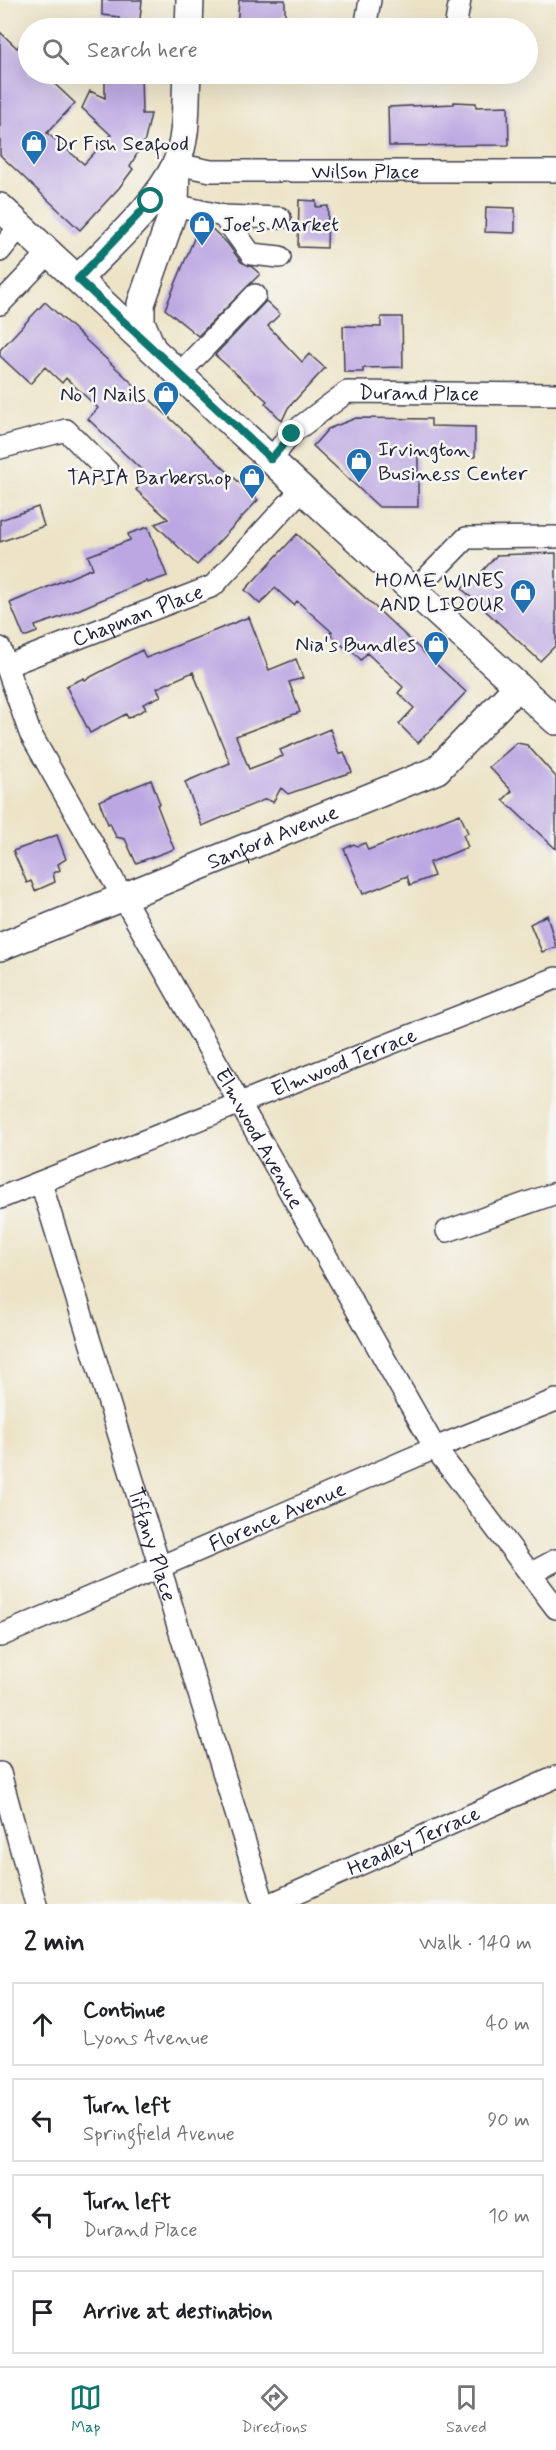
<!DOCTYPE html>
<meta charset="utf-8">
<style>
:root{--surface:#fff;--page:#f2f2f2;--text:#202124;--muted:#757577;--line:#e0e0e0;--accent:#0f766e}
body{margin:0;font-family:Mynerve,sans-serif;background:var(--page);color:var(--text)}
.stop{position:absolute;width:18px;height:18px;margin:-14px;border:4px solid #0f766e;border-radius:50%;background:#fff}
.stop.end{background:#0f766e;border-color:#fff;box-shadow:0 2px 6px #0008}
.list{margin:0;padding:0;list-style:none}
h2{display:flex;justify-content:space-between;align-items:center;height:78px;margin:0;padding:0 24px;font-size:26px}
h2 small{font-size:20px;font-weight:400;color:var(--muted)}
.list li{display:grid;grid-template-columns:39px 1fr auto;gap:18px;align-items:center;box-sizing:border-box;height:84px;margin:0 12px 12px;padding:0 12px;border:2px solid var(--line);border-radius:0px}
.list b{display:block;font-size:22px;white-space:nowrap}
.list p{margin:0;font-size:20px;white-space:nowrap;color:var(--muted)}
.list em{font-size:20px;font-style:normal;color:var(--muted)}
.icon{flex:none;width:33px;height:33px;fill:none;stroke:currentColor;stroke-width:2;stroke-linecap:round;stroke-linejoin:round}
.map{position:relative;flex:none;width:556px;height:1904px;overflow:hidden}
.search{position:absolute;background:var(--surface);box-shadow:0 6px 24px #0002;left:18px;right:18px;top:18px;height:66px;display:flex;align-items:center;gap:15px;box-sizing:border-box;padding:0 21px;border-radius:33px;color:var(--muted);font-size:22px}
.sheet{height:462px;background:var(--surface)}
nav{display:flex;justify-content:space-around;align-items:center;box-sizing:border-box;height:84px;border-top:2px solid var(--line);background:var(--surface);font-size:16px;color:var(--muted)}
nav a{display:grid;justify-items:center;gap:3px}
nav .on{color:var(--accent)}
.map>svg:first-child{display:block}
</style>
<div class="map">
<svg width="556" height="1904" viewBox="0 0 556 1904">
<rect width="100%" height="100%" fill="#f6f6f2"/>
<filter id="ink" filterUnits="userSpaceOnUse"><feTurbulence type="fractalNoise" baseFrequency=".0167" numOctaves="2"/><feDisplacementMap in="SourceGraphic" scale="12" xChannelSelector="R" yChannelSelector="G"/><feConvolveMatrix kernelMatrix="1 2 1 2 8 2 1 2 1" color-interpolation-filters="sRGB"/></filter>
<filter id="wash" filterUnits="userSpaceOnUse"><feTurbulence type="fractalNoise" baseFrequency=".008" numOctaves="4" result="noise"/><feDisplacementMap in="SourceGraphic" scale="24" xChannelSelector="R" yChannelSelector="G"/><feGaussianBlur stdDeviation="1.35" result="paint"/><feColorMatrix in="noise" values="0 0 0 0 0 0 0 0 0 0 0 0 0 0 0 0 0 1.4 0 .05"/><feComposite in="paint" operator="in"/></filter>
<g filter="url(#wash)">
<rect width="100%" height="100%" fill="#ede4c8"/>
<g id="blocks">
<path fill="#bca7e2" d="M102,0h40l-3,28h-21l1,-11 -17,-2z
M239,0h46v16h-3l-1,12h-44z
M0,32l17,16 11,-12v38h16l31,29 -28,30 37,31 27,-29 -29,-27 8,-17 15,7v-24h36l1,40h9l-6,26 -15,26 3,3 -14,19 -39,42 -80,-75z
M454,102l22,1v4l32,-1 1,39 -120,1 -1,-39 66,-3z
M299,200l17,1v6l12,-1 -1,42 -29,-1z
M486,207l29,1v25l-30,-1z
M200,224l9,2 18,17 14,19 11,5 8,7 -62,62 -33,-27z
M266,301l14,13 -12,12 34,36 7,-8 16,14 -37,40 -6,13 -17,-18 2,-2 -52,-46z
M45,302l213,198 -61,65 -42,-41 13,-5 -32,-29 12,-14 -60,-57 10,-11 -32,-30 -4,5 -17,-16 -15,17 -30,-28v-6z
M381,317h21l1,50 -40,1v4h-19l-1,-46 38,1z
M356,418l75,1v7l44,1v30h-21v-4l-36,-2v56h-39l-66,-61 15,-17z
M38,507l6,19 -44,16v-22z
M148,527l19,49 -20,7 -1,-2 -85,36 -26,9 2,6 -13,5 -14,-34 83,-35 -5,-12 42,-16 -2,-6z
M297,534l169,158 -48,51 -19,-19 15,-16 -16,-15 5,-6 -36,-34 -6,7 -15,-15 -2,2 -14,-14 2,-1 -35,-31 -3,4 -19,-17 -15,16 -15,-14z
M556,553v92l-16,16 -78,-72 13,-14 2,2 20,-22z
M249,617l20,53 27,-11 7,19 -14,4 11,30 -64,24 13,33 34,-13 -3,-6 50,-21 9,25 5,-2 8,20 -64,22 -7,-6 -8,14 -7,-3 -64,27 -17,-44 45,-19 -37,-91 -36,16 4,8 -18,8 3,5 -18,9 -2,-4 -36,19 -24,-47 18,-8 1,2 57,-30 4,8z
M517,743l10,2 29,32v72l-53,-49 9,-9 -23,-24z
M151,780l9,24 -3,1 17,44 -38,14 -11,-24 -9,-2 -6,-14 -2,1 -9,-23z
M460,814l8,19 -5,2 5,12 -39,16 5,13 -24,9 -3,-9 -44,18 -19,-45 10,-5 3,2 8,-3 3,7z
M57,835l9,24 -8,5 2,6 -7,3 2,9 -20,9 -4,-10 -4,2 -14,-32z
M547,915l9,32 -14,5 -12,-28z"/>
</g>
</g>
<g filter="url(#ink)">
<use href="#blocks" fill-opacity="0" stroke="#403f50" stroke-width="1.5"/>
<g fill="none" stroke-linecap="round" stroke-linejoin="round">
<g stroke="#403f50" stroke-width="24">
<g id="minor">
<path d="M365,28l5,-28"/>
<path d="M455,28l5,-28"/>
<path id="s1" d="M176,164l35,7h345"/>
<path d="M175,205l48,11 57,2"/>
<path d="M223,216l28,38 29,3"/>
<path d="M0,251l20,-25"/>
<path d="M0,304l49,-51"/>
<path d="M179,374l76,-79"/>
<path d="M0,448l66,-18 42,42"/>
<path id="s2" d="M271,459l21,-26 55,-41 209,2"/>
<path d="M414,591l52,-53 90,-1"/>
<path id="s3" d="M0,648l30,85 405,715 121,160"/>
<path id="s4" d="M6,666l207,-80 89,-97"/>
<path id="s5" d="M41,1183l223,721"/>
<path id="s6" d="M0,1198l556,-220"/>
<path d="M447,1231l109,-38"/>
<path d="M530,1574l26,-14"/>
<path id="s7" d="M0,1636l435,-188 121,-48"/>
<path d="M0,1773l36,131"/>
<path id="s8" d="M271,1904l285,-127"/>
</g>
</g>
<g stroke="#403f50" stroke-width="30">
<g id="major">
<path d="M189,28l1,-28"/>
<path d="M0,207l302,282 254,232"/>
<path d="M78,279c31,-33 78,-73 98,-115 12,-27 9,-62 11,-90"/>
<path d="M151,346l-10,-24v-18l30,-86 4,-13 1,-40"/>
<path id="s9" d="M0,947l437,-177 81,-84"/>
</g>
</g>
<use href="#minor" stroke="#fff" stroke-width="21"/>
<use href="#major" stroke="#fff" stroke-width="27"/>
</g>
</g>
<g fill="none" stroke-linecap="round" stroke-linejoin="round" filter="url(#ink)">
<path stroke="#0f766e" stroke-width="8" d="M151,201l-73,78 193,180 21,-25"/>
</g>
<defs>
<g id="shop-pin" transform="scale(1.35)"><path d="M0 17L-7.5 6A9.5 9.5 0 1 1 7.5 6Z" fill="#1f6fb2" stroke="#f6f6f2"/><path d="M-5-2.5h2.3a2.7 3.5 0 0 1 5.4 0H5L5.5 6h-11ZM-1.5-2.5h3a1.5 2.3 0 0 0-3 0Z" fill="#fff"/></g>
</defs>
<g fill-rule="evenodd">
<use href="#shop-pin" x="34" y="143"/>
<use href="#shop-pin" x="202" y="224"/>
<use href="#shop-pin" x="166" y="394"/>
<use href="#shop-pin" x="359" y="461"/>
<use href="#shop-pin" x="252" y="477"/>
<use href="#shop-pin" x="523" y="592"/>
<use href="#shop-pin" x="436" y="644"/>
</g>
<g text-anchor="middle" stroke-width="5" stroke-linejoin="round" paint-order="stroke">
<g font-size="21" fill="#22223b" stroke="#f6f6f2" text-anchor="end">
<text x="54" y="150" text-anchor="start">Dr Fish Seafood</text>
<text x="222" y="231" text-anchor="start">Joe's Market</text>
<text x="146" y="401">No 1 Nails</text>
<text x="378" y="456" text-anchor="start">Irvington<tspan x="378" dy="24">Business Center</tspan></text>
<text x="232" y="484">TAPIA Barbershop</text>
<text x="504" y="587">HOME WINES<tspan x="504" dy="24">AND LIQOUR</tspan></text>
<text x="416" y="651">Nia's Bundles</text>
</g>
<g font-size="21" fill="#22223b" stroke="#f6f6f2">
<text dy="7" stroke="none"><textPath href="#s1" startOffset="190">Wilson Place</textPath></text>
<text dy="7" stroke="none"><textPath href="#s2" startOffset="174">Durand Place</textPath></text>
<text dy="7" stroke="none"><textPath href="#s4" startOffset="141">Chapman Place</textPath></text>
<text dy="7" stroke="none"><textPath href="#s9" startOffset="294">Sanford Avenue</textPath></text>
<text dy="7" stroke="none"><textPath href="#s6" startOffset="370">Elmwood Terrace</textPath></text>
<text dy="7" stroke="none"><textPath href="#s3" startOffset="556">Elmwood Avenue</textPath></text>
<text dy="7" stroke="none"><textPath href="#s7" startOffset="302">Florence Avenue</textPath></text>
<text dy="7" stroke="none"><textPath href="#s5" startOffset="378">Tiffany Place</textPath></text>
<text dy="7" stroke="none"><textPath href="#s8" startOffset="156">Headley Terrace</textPath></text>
</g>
</g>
</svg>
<div class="stop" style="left:151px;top:201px"></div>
<div class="stop end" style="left:292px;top:434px"></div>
<div class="search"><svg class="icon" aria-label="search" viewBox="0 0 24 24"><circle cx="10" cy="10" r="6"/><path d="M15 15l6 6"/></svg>Search here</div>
</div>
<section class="sheet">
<h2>2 min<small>Walk · 140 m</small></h2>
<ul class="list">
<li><svg class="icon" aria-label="ahead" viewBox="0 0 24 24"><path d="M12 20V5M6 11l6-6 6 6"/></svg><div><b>Continue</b><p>Lyons Avenue</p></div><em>40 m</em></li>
<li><svg class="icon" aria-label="left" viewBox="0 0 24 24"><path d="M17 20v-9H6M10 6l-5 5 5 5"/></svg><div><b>Turn left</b><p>Springfield Avenue</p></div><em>90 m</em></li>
<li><svg class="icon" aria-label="left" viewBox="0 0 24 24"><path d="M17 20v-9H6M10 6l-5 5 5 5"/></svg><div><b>Turn left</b><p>Durand Place</p></div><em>10 m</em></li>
<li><svg class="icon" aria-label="arrive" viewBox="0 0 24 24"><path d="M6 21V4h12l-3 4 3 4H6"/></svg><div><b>Arrive at destination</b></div></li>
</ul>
</section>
<nav>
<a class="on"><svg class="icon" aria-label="map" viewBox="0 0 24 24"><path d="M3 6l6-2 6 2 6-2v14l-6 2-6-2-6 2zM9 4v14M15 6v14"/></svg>Map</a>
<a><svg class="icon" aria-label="directions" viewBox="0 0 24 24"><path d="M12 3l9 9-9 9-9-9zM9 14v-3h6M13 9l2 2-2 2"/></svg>Directions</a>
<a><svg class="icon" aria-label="saved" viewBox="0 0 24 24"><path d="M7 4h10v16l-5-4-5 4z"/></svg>Saved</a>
</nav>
